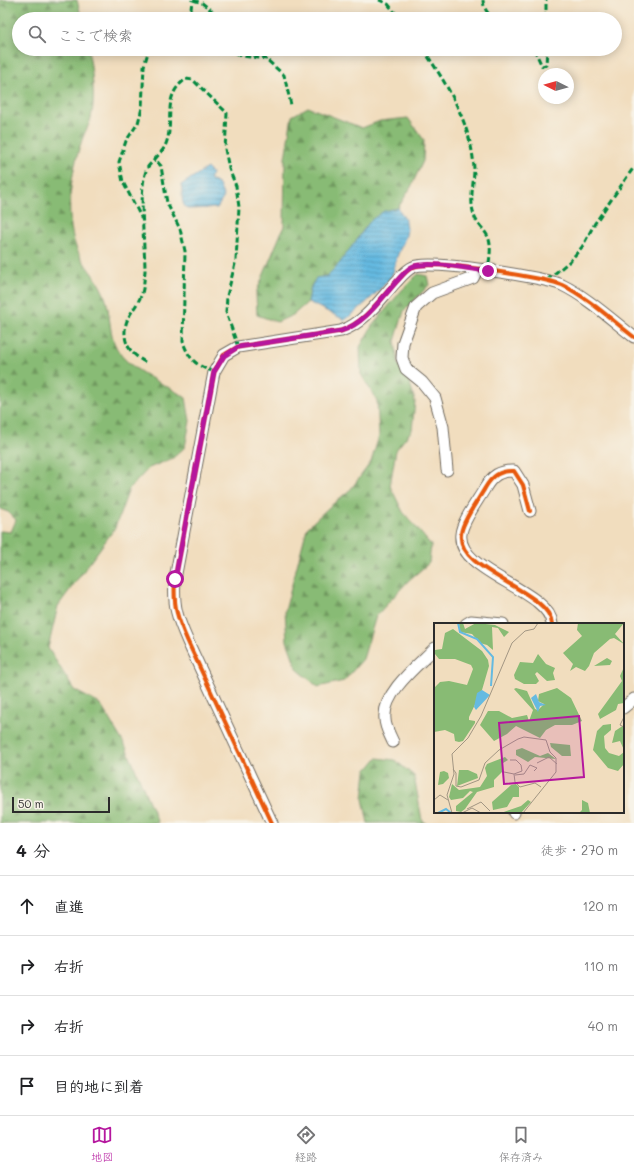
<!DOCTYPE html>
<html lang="ja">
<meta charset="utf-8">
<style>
:root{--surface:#fff;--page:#f2f2f2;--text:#202124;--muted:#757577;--line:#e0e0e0;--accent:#b5179e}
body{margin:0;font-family:Mali,"Klee One",sans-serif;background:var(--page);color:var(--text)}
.compass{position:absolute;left:538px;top:68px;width:36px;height:36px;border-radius:50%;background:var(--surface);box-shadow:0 2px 10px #0003;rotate:275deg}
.scale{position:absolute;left:12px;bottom:10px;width:98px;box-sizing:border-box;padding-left:4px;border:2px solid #2b2b2b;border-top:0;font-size:11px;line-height:14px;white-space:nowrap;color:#2b2b2b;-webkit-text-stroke:3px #f7f3e8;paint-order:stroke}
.stop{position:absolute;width:12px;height:12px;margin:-9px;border:3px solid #b5179e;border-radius:50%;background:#fff}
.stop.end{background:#b5179e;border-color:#fff;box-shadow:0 1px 4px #0008}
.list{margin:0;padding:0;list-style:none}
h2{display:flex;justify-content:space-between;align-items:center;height:52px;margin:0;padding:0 16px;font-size:17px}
h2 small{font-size:13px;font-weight:400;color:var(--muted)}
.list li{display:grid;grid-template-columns:26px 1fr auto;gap:12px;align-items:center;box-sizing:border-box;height:60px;padding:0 16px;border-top:1px solid var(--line)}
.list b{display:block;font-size:15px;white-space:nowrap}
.list em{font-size:13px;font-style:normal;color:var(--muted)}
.icon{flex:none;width:22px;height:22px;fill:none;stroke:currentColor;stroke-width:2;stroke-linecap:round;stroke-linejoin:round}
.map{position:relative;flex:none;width:634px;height:823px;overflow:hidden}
.search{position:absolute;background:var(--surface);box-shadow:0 2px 10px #0003;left:12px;right:12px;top:12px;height:44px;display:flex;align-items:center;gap:10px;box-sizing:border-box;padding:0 14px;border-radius:22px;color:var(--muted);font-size:15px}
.sheet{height:292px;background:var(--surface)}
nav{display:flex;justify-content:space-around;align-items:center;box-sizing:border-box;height:56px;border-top:1px solid var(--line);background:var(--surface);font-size:11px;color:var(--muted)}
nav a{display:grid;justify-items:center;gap:2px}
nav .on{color:var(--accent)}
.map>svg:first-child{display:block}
</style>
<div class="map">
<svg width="634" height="823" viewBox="0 0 634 823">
<defs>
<pattern id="forest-firs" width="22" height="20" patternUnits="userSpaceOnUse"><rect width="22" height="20" fill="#88bb74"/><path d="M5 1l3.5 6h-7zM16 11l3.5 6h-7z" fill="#6f985f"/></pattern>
<pattern id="water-rules" width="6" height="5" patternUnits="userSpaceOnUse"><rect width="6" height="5" fill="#65bae1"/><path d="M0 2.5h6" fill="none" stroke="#5397b7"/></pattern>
</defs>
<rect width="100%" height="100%" fill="#f7f3e8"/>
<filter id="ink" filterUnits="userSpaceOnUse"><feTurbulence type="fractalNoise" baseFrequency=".025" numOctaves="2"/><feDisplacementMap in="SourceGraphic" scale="8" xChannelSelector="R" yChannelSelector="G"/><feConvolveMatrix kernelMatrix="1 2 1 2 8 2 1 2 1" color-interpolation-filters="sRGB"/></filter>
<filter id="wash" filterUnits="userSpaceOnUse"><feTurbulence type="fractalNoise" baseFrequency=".012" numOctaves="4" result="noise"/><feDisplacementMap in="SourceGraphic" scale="16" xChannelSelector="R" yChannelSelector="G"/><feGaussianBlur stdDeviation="0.9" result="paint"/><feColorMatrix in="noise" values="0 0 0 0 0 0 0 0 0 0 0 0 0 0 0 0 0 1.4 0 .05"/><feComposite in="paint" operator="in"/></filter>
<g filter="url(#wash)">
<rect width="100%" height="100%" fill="#f1ddbe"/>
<path fill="url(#forest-firs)" stroke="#5a7350" d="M0,0h77l5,19h-63v30h69c4,18 8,51 3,69 -2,8 -7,15 -9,22 -11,33 -18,74 -6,107 6,17 21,30 28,47 7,16 4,39 13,55 12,22 49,35 69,49l4,23 -5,26 -12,11 -24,10 -20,21 -14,39 -57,78 -10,42 26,42 26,14 26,43 32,76h-158v-292l11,1 5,-12 -8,-8 -8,-3z
M308,107l54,21 18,-7 28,-3 16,22 -1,21 -12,26 -13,21c-35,9 -38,31 -58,56 -8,9 -19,16 -29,23l-3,15 -15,13 -16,7 -20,-7 -1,-22 28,-67 1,-68 7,-42z
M418,274l9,2 2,9 -25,26 -9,30 3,23 10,12 7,25 -3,29 -16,20 -6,36 13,26 28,33 -2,18 -20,17 -33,36 -13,43 -19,22 -26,6 -21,-18 -10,-28 -2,-30 22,-83 21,-20 23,-19 20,-27 8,-26 -2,-35 -16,-27 -1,-27 12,-21 30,-36z
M377,758l18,2 19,16 8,44 4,3h-58l-5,-24 3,-28z"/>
<path fill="url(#water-rules)" stroke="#487286" d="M207,168l5,5 -2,6 9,6 5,12 -7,11 -30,1c-8,-8 -3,-15 -6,-24z
M398,208c16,23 7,27 -1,49 -2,5 -2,12 -5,18 -5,10 -37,38 -47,45l-37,-18 3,-15 5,-9 11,-2 12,-12 32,-44 13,-9z"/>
</g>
<g filter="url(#ink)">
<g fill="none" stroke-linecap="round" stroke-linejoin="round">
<g stroke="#70695e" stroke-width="13">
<path id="minor" d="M447,470l-4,-43 -8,-29 -13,-16 -16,-13 -4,-11 1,-15 13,-36 16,-14 41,-15 4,-8
M530,511l-7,-26 -9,-14c-14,-1 -22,5 -29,17 -6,11 -23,33 -24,46 -5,38 89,56 91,90
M466,624l5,-3 32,3
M623,708l11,-9
M393,742c-3,-7 -8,-15 -8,-23 -3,-26 33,-54 50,-71
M514,813v-1
M272,823l-84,-181c-11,-25 -15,-35 -13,-63l39,-207 10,-17 14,-8 103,-16c23,-8 38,-30 54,-48 5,-5 11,-13 18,-16 15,-8 131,10 149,18 25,12 50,35 72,52"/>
</g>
<use href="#minor" stroke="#fff" stroke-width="11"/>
<path stroke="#00873e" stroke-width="3" stroke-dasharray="6 3" stroke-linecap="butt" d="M193,0l9,3 20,16
M379,0l9,4 12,15
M483,0c0,7 5,15 11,19
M190,19l2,-19
M546,19v-19
M228,49l14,7 25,3
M255,49l29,26 7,30
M423,49c24,35 49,76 51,120 0,14 -5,31 0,46 2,8 9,13 13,20 6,10 2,25 1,36
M534,49l8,17 4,-1 1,-16
M143,221l-20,-39 -4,-20 7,-21 12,-18 4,-15 2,-42 5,-17
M547,280l23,-19 12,-14 13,-24 39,-56
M145,362c-12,-7 -21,-16 -20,-31 0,-13 10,-22 15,-33 4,-7 4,-19 5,-27 0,-26 -7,-78 1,-100 1,-5 6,-8 9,-12
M214,372c-18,-7 -24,-11 -31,-30l2,-91 -5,-22 -13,-26 -6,-37 -6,-7c3,-4 8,-8 10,-13 11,-23 -5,-49 21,-67l7,1 34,33 -2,36 4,20 7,17 3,21 -3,53 -9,36 -1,16 12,35"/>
<g stroke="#f7f3e8" stroke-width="6">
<path id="cycleway" d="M530,511l-7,-26 -9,-14c-14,-1 -22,5 -29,17 -6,11 -23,33 -24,46 -5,38 89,56 91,90
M272,823l-84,-181c-11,-25 -15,-35 -13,-63l39,-207 10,-17 14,-8 103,-16c23,-8 38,-30 54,-48 5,-5 11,-13 18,-16 15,-8 131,10 149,18 25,12 50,35 72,52"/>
</g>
<use href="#cycleway" stroke="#e8590c" stroke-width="4"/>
</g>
</g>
<g fill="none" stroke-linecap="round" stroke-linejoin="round" filter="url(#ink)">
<path stroke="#b5179e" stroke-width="5" d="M175,579l39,-207 10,-16 14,-9 103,-16c24,-8 39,-31 55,-49 5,-5 11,-14 18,-16 18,-5 55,3 74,5"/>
</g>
<g transform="translate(434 623)">
<rect width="190" height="190" fill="#f1ddbe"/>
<path d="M25,0h4l2,6 11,-6 19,2 14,7 -5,5 -6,-9 -6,-1 1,23 -6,-5 -7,-2 -8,-9 -12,-2zM144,0h46l-9,11 9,10 -10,-6 -4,1 -16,14 -5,13 -4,5 -9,-4 -6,4 3,-7 -10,-11 19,-17 -5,-6zM19,6l29,22 6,9 1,6 -7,24 -13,27v3l6,1v2l-12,18 -4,1 -4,-1 -1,-7 -9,-4 -11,2v-44l6,-6 9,-1 18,4 6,-16 -2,-4 -16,-6h-16l-4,-5v-4l7,-1 3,-16zM104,31l8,10 9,4 -2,5 2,7 -8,1 -10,-9 -2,2 4,7 -3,3h-12l-9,-5 -1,-4 6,-13 13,1zM173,35l5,3 -2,4 -16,1zM190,44v36l-6,1 -2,6 -16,9 -2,-5 24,-33 -2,-5zM82,65l11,3 8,18 3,1 6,-6 -6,-3 1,-7 18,-6 14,10 11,23 -10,4h-17l-9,5 -6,8 -24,-12 -9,8 -13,7 -14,-16 8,-14h11l13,7 15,-3 2,6 4,-11 -19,-21zM177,101v6l-7,6 1,12 4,5 10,3 5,-4v12l-6,7 -10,-3 -15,-18 4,-19 6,-6zM190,102v25l-4,-9 -8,2 3,-12zM116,120l20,2 1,11h-9l-11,-9zM88,125l18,8 8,-3 8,6 -21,-2 -7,5 -12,-7v-5zM71,134l3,3 -5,3 -1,9 -8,8v7l-17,5 -12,17 -4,3 -5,-1v-5l17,-14 -3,-1 -7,7 -12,2 -2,-3 3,-13 7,6 21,-3 7,-11 -2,-8 2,-4zM25,147h9l9,4 1,4 -21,8zM10,148l4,2 1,5 -6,6 -5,1 2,-13zM82,161l3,3v10h-6l-6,10 -14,3 -1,-8 19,-17zM94,177l3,2 -10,11h-20l20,-7zM148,177l6,3 2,10h-11l3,-3z" fill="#88bb74"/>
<path d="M48,67l8,5 -14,15 -2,-3 3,-14zM102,71l3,8 7,3 -6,1 -2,6 -7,-14z" fill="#65bae1"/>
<path fill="none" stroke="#65bae1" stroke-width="2" d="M24,0l2,9 17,7 16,18 -2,29M4,190l8,-4 5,4"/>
<path fill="none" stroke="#a29683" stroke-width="1" d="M190,94l-4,8 4,2M103,140l12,-6 8,7M19,146l3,4v13l5,1 18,-7 6,-17 14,-13 19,-11 6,-2 22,3 4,12 6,6v14l-33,41M70,149l10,2 8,-3 -1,-6 -5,-5h-6M80,151l1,8 5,5 15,-4 6,4M81,152l9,-1 6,-9 7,3 -3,3M0,177l6,-5 8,5M33,186l14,-7 9,9M18,190l-5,-18 7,-21 -2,-20 16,-16 13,-22 31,-73 13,-12 9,-2 4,-6M28,190l10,-5 9,5"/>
<path fill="#b5179e" fill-opacity="0.15" stroke="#b5179e" stroke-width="2" d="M145,93l5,61 -80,7 -5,-61z"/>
<rect width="190" height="190" fill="none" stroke="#2b2b2b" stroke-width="2"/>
</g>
</svg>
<svg class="compass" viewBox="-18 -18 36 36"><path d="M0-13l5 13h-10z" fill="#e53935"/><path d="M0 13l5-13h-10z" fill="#757577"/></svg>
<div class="scale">50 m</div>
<div class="stop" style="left:175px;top:579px"></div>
<div class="stop end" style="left:488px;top:271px"></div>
<div class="search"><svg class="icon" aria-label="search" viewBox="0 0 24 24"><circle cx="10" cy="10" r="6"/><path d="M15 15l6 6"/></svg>ここで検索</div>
</div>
<section class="sheet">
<h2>4 分<small>徒歩 · 270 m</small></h2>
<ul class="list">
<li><svg class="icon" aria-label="ahead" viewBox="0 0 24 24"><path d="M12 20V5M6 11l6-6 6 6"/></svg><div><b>直進</b></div><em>120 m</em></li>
<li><svg class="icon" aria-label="right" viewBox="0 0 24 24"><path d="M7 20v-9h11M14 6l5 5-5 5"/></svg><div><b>右折</b></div><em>110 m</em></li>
<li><svg class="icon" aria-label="right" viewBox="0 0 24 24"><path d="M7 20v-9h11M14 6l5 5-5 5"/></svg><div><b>右折</b></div><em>40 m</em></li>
<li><svg class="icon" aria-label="arrive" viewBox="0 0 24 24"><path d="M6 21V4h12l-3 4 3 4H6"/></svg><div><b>目的地に到着</b></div></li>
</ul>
</section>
<nav>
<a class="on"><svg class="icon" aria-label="map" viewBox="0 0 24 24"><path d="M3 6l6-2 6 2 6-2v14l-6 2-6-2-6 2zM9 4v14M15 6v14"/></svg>地図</a>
<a><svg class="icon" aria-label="directions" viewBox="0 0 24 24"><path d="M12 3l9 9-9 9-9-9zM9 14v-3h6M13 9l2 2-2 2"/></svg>経路</a>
<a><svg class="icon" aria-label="saved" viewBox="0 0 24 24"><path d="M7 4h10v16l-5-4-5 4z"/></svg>保存済み</a>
</nav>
